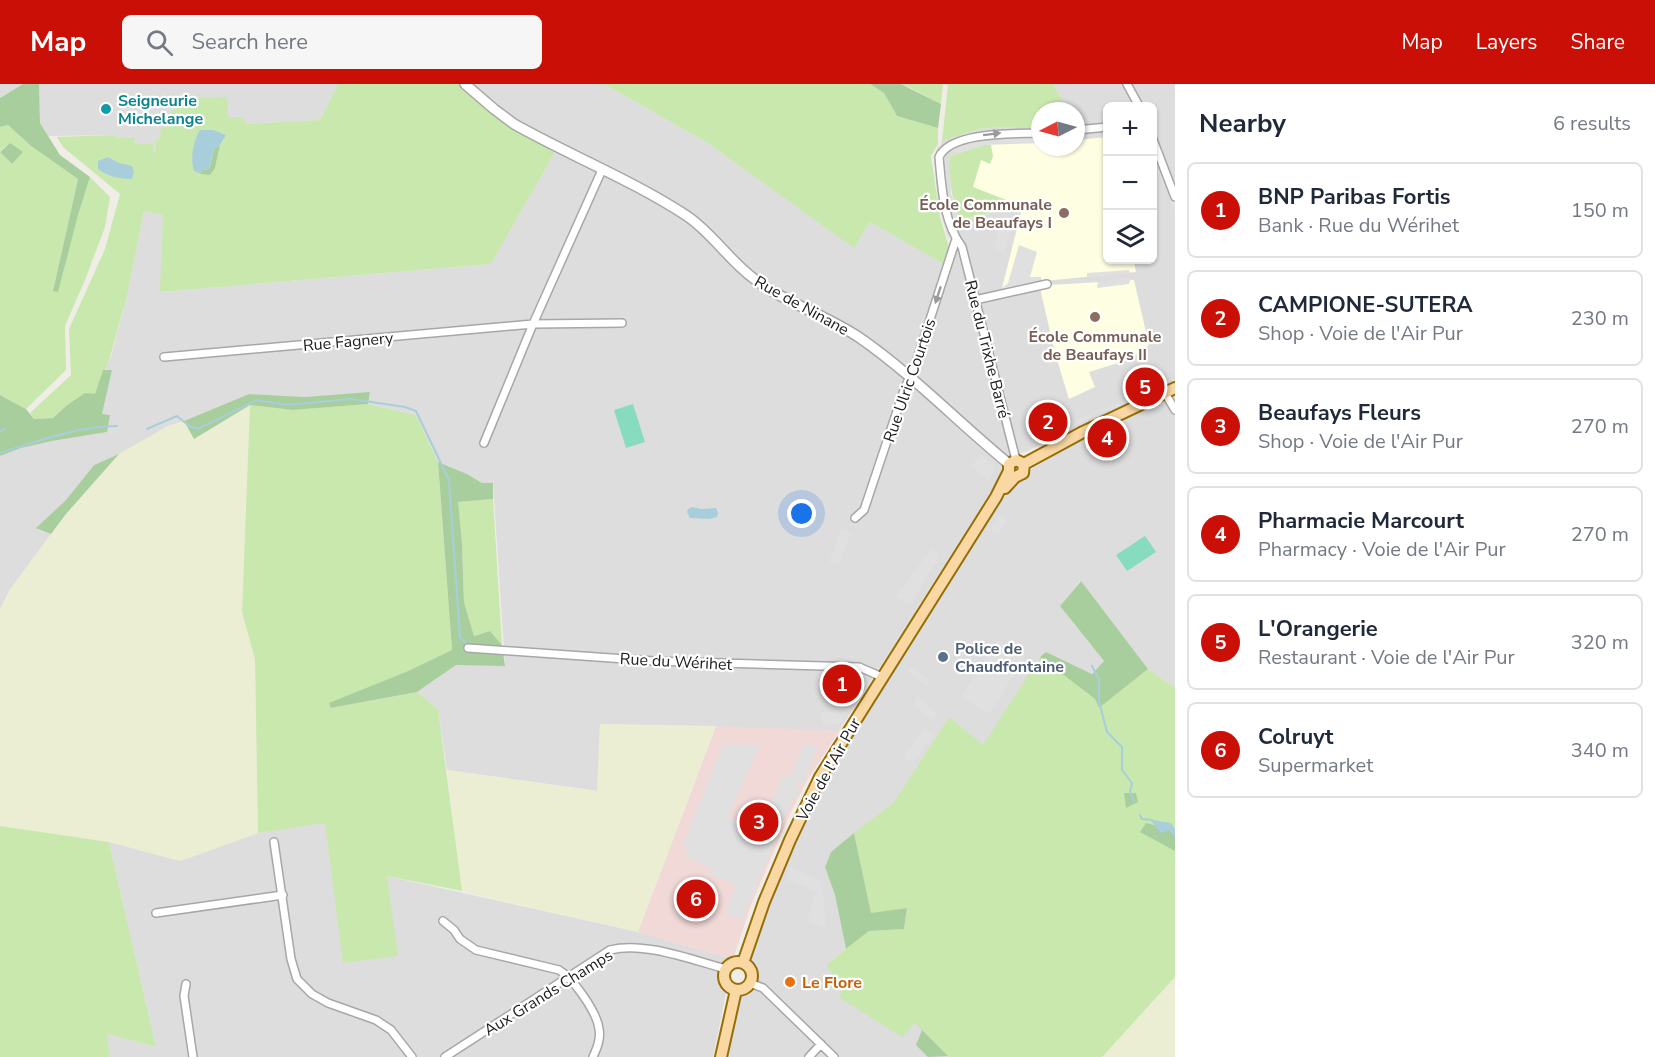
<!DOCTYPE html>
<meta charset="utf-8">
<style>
:root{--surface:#fff;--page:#f6f6f7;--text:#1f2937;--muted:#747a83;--line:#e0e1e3;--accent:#ca1006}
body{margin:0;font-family:"Nunito Sans",sans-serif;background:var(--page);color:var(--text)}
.controls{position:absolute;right:18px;top:18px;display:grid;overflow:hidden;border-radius:9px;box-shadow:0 2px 4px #0004}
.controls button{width:54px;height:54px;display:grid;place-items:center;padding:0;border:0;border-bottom:2px solid var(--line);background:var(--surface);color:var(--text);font:30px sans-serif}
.compass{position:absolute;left:1031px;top:18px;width:54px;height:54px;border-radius:50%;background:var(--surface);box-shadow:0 2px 4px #0004;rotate:264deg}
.you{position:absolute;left:802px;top:430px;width:21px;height:21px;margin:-15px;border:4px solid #fff;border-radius:50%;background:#1a73e8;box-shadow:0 0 0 9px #1a73e833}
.badge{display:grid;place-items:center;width:39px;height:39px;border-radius:50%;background:var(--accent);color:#fff;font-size:20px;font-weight:700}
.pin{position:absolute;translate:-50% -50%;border:3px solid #fff;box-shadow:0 2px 6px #0006}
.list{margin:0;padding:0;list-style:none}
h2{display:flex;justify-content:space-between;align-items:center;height:78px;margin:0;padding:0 24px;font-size:26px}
h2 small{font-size:20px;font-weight:400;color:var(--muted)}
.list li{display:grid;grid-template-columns:39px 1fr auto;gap:18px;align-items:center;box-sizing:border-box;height:96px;margin:0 12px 12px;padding:0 12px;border:2px solid var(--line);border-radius:9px}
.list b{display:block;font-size:22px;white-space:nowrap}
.list p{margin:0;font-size:20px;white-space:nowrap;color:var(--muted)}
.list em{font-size:20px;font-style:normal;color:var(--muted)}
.icon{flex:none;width:33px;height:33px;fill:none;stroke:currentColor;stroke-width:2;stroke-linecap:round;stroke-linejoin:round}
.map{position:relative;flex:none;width:1175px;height:973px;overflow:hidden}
header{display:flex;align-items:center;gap:36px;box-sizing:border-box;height:84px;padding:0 30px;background:var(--accent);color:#fff}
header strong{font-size:28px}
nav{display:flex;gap:33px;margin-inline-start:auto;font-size:21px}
.search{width:420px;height:54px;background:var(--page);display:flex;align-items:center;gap:15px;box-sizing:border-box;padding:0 21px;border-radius:9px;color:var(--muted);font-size:22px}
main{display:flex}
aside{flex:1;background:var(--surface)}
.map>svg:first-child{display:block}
</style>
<header>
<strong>Map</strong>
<div class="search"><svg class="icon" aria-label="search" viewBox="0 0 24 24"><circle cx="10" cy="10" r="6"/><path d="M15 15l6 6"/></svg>Search here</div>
<nav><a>Map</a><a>Layers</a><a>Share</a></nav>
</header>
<main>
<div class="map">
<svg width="1175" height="973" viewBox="0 0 1175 973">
<rect width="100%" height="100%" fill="#f0ede7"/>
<path fill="#dedddd" d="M0,0h23l-23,14z
M39,0h299l-18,36 -75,4 -17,-7 -51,-9 -5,5 -16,40h-2l-1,-10 -18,1 -1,-7 -15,1 -4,-3 -67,1 -8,-13z
M467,0h137l102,58 148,105 16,-25 74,41 7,-24 -14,-82 5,-16 37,-12 22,-2 39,2v18h36v-36h-8l-15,-27h70l11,22h-26v154h44l1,-115 22,61v176l-148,69 -18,6 -135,-110 -108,-61 -90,-80 -120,-63 -54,-31z
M1131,0h44v113l-22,-61 -1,-30h-12z
M555,68l49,21 64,36 34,25 39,37 124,73 52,43 85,77 -1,12 -162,255 -239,-7 -2,67 -151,-21 -9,-61 -21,-17 39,-27h49l-12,-182h-11l-15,-9 -29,-12 -22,-47 -48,-11 2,-11 -65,4 -56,-3 -65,27 -16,5 -48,28 -26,11 -28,35 -29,27 14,7 -42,57 -9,19v-154l21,-8 31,-7 55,-9 -5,-18 10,-44h-9l8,-13 16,-61 17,-85 19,4 -2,77 330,-28z
M1175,309v295l-27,-19 -68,-88 -20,25 44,55 -12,13 -46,-22 -6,5 -57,89 -34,-28 -55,84 -63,50 -6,15 10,28 11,54 -20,16 89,57 34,35h-225l16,-60 8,-7 5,-1 3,-9 -5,-24 13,-43 28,-67 25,-52 32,-55 80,-128 82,-124 13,-7 8,-11 50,-30z
M325,738l19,141 43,-87 251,56 95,27 -20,98h-603l-3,-23 49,13 -47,-205 71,19 78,-28z"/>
<path fill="#f0d9d7" d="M716,642l123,5 -32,50 -16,31 -40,93 -18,54 -95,-27z"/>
<path fill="#fdfee2" d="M1107,53l1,123h26l2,12 -82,8 -52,8 21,-83 -63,15 -5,-12 -4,-16 -1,-36 34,-11 56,-2v4h36v-7z
M1134,196l15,65 -18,14 -42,13 6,15 -26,12 -14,-46 -15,-65 9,-3z"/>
<path fill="#ebeed3" d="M250,321l-8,206 13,48 3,174 -78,28 -66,-18 -114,-17v-216l9,-19 57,-77 53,-60 49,-28 16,-5 10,18z
M600,640l116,2 -78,206 -176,-41 -15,-121 150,21z
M1175,893v80h-73z"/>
<path fill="#c8e8ae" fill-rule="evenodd" d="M338,0h121c28,28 61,48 96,68l-64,112 -331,28 3,-77 -19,-4 -17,85 -17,61 -15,37 -29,12 -13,12 -19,1 -4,-6 41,-38 -2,-46 36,-80 15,-55 -57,-47 -6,-10 58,-2 4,3 15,-1 1,7 18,-1 1,9 2,1v-13l4,-1 1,-11 6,-1v-12l10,-7 3,-9 47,-2 1,20h16l1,7 75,-4zM225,55l-5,6 -5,23 -20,3z
M604,0h266l14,9 13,23 41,12v16l-7,12 9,61 9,30 -5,17 -74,-42 -16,26 -148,-106z
M901,0h42l-2,20 -34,-18z
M948,0h105l15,27h-28v18l-39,-2 -22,2 -37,12z
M8,41l23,21 47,33 -25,112 37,-114 20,20 -5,30 -20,53 -20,46 1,44 -40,39 -26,-14v-243l12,12 -2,-21 -10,8v-24z
M984,61h7l2,11 -3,8 -9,-4 -8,27 41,16v4l-54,13c-9,-20 -11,-43 -10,-64z
M368,320l48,11 22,47 14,188 -120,58 85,-16 21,17 24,182 -75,-15 11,80 -55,7 -18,-140 -67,10 -3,-174 -13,-47 8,-207 43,5z
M493,415l9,146 -12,-14 -16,5 -10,-34 -2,-59 -5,-41z
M1040,573l55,42 4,9 49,-39 27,19v289l-73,80h-153l-34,-34 -13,14 -62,-39 2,-11 -16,-22 43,-34 35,-2 3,-21 -36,6 -17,-81 40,-31 55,-85 34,28z
M0,742l109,16 47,205 -49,-13 3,23h-110z"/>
<path fill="#a9ce9d" d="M23,0h16l1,39 20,32 30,22 -12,38 -20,77 -5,-1 25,-112 -47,-33 -23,-21 -8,2v-29z
M870,0h31l40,20 -3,24 -41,-12 -13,-23z
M10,59l13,9 -11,12 -12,-12z
M220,61l-5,23 -5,7 -9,-1 1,-4 7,-1 5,-20z
M103,286h9l-10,44 8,1 -3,17 -55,9 -31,7 -21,8v-61l26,14 8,10 19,-1 13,-12 19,-13 10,1z
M370,308l-2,12 -75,6 -43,-5 -56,34 -10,-18 65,-27 56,3z
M119,370l-53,60 -15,20 -15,-6 30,-28 28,-35z
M438,378l29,12 15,9h11v16l-35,3 4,41 2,59 10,34 16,-5 12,14 3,21 -49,-1 -39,27 -86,16 -2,-5 77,-31 46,-22z
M1081,497l67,88 -49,39 -4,-9 -55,-42 6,-5 46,22 12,-13 -44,-55z
M1124,709h12l2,9 -12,6z
M1146,739l23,6 6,6v16l-35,-19z
M854,749l17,80 36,-5 -3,21 -35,2 -23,18 -11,-54 -10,-28 6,-15z
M922,946l26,26 -20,1 -12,-12z"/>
<path fill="#87dcc0" d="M633,320l12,38 -19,6 -12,-38z
M1145,452l11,16 -29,19 -11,-16z"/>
<path fill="#e0e0e0" d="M1030,52l6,6h-35l-4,-5z
M985,54l5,5 -34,11 -6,-5z
M938,61l2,3 -4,12 3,35 12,43 -3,1 -10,-37 -4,-42z
M1153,61l22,61v9l-22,-61z
M946,71l2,40 8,30 -3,1 -7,-21 -4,-47z
M1001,135l12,2 -9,34 -9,-7z
M1019,161l18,7 -7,25h11l1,5 -40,6 6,-5z
M1129,186l1,3 -43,4v-4z
M1131,193l-2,7 -32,4 1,-6z
M1127,315l1,3 -52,23 -1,-4z
M982,370l13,12 -6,16 -18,-16z
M986,415l3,2 -44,70 -4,-2z
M1000,431l7,6 -9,13 -8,-5z
M841,445l10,4 -12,31 -10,-1z
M931,465l9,6 -30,50 -14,-8z
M916,525l3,2 -36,58 -3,-3z
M996,557h5l25,14 -37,59 -28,-17z
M911,582l19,15 -3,5 -19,-15z
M852,601l8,7 -20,32 -18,1v-13l14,-1z
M917,612l21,19 -5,6 -19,-16z
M924,645l10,6 -21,28 -10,-5z
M723,660l6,2 1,-2 29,2 -31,71 32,14 23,-56 7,3 13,-32h15l-15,38 -5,-2 -2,4 4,3 -5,11 -3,-1 -50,121 -16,-7 10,-28 -27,-11 2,-6 -26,-11 4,-10 -6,-2z
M790,783l29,13 5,16 1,32 -18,-7 10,-30 -31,-11z"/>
<path fill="#a8cedc" d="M200,46h13l13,5 -6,10 -6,4 -5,20 -7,1 -1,4 -7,-3c-4,-13 -1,-29 6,-41z
M108,73l11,6 13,3 2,5 -2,8c-12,0 -25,-3 -34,-10v-8z
M692,423l9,2 15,-1 2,5 -1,4 -7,2 -20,-1 -3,-6 1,-3z
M1152,736l19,3 4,6v6l-6,-6 -8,3z"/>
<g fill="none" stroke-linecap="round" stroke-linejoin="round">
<path stroke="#a8cedc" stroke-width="2" d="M147,345l30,-13 12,10 9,3 59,-29 28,5 66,-6 54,8 11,4 33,69 11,157 8,8
M0,347l5,-2
M0,369c38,-12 78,-27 117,-27
M1092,582l7,14v21l8,31 15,15v23l10,13 -2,8 4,10
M1140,731l2,4 10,1 9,12 8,-3 6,6"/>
<g stroke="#a7a7a7" stroke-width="10">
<path id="minor" d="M1127,0l12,22
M1076,46l32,-3
M1152,53l23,60
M975,216l72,-16
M164,273l369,-33 89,-1
M1165,309l10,17
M484,359l49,-119 69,-154
M1016,376l-54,-213c-19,-26 -20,-58 -23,-90 12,-26 77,-23 101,-24
M855,434l9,-8 41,-123 8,-15 43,-133
M468,564l186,13 205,6 23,10
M274,758l17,117 6,20 15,15 16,9 48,17 15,10 21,27
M156,829l127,-18
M443,837l11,9 6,9 16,11 83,20c14,8 38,42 40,59 2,10 -2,19 -6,28
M750,899l13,5 71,69
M186,900l-2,12 9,61
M445,973l165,-107c34,-9 82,10 116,19
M809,973l12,-13"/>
</g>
<g stroke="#a7a7a7" stroke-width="12">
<path id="tertiary" d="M465,0l29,25 20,15c57,32 118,56 173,92 25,17 42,44 66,62 32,25 73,37 107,60 52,36 100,86 149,126"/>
</g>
<g stroke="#976e05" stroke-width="14">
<path id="primary" d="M1024,380l59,-32 92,-44
M1005,404l10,-11 8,-4 1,-9
M724 892a14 14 0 1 1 28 0a14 14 0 1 1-28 0Z
M743,879l21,-61 26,-62 30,-63 176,-280 13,-26v-7l7,-4 8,4
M721,973l15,-67"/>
</g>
<use href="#minor" stroke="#fff" stroke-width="7"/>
<use href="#tertiary" stroke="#fff" stroke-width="9"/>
<use href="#primary" stroke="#f9d8a3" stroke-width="10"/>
</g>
<defs><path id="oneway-solid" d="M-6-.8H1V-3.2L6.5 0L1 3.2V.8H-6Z" transform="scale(1.5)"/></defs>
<g fill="#9b9b9b">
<use href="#oneway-solid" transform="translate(992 50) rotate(-7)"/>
<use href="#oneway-solid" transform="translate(938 211) rotate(108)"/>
</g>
<circle fill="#0f9aa8" stroke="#fff" stroke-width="2" cx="106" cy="25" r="6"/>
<g fill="#8d6e63" stroke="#fff" stroke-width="2">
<circle cx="1064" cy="129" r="6"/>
<circle cx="1095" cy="233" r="6"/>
</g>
<circle fill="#5c6f8a" stroke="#fff" stroke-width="2" cx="943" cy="573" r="6"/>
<circle fill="#e8710a" stroke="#fff" stroke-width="2" cx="790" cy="898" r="6"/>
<g text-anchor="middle" stroke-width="4.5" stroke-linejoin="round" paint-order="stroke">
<g font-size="16" font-weight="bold" fill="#0d838f" stroke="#fff" text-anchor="start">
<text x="118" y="22">Seigneurie<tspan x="118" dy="18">Michelange</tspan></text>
</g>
<g font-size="16" font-weight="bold" fill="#785e54" stroke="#fff" text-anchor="end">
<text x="1052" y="126">École Communale<tspan x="1052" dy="18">de Beaufays I</tspan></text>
<text x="1095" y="258" text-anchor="middle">École Communale<tspan x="1095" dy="18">de Beaufays II</tspan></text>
</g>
<g font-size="16" fill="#202020" stroke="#fff">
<text transform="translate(802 221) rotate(29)" y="6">Rue de Ninane</text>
<text transform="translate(348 257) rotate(-5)" y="6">Rue Fagnery</text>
<text transform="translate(988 265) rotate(76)" y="6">Rue du Trixhe Barré</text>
<text transform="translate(909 296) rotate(-71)" y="6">Rue Ulric Courtois</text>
<text transform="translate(676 577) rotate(3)" y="6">Rue du Wérihet</text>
<text transform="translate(828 685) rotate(-61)" y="6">Voie de l'Air Pur</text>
<text transform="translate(548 908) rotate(-32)" y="6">Aux Grands Champs</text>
</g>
<g font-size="16" font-weight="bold" fill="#4e5e75" stroke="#fff" text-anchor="start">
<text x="955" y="570">Police de<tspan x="955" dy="18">Chaudfontaine</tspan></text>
</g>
<g font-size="16" font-weight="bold" fill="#c56008" stroke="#fff" text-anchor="start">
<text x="802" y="904">Le Flore</text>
</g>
</g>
</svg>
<div class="controls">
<button>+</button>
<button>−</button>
<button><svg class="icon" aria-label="layers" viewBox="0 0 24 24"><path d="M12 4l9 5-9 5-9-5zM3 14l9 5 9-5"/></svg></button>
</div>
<svg class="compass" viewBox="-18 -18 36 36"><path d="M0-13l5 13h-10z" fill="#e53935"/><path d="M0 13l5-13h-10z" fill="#747a83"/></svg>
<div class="you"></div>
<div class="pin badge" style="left:842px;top:600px">1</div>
<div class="pin badge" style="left:1048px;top:338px">2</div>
<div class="pin badge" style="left:759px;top:738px">3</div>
<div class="pin badge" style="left:1107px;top:354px">4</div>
<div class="pin badge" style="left:1145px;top:303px">5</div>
<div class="pin badge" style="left:696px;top:815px">6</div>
</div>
<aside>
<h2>Nearby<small>6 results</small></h2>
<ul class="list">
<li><span class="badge">1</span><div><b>BNP Paribas Fortis</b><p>Bank · Rue du Wérihet</p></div><em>150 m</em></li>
<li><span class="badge">2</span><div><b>CAMPIONE-SUTERA</b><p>Shop · Voie de l'Air Pur</p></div><em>230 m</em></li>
<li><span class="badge">3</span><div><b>Beaufays Fleurs</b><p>Shop · Voie de l'Air Pur</p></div><em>270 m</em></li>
<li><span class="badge">4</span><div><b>Pharmacie Marcourt</b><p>Pharmacy · Voie de l'Air Pur</p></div><em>270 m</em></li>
<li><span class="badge">5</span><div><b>L'Orangerie</b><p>Restaurant · Voie de l'Air Pur</p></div><em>320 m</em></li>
<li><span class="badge">6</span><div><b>Colruyt</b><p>Supermarket</p></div><em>340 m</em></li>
</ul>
</aside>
</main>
